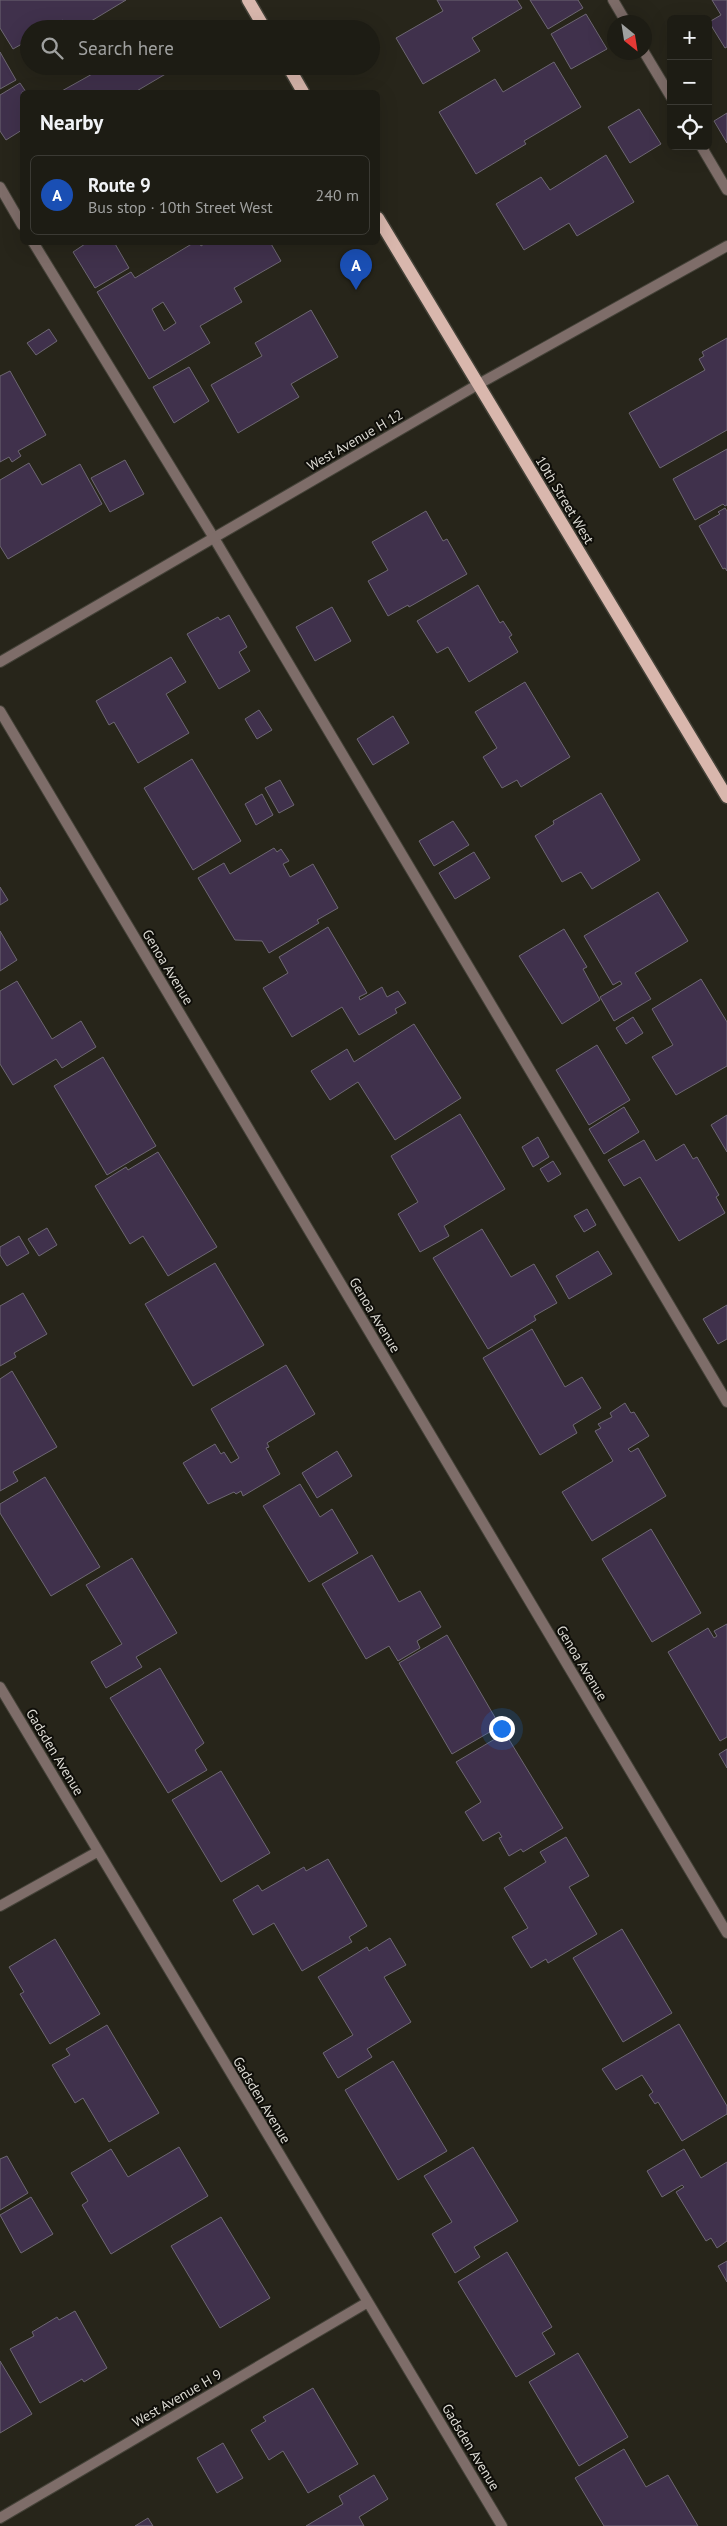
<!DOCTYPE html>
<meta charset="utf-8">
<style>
:root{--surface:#1d1c14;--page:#2a2922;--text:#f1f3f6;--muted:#a0a1a0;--line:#3b3a34;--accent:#2563eb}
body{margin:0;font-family:"PT Sans",sans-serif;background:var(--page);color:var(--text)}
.controls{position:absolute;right:15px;top:15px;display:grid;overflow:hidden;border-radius:8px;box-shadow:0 5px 20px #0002}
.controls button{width:45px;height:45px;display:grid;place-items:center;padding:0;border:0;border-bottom:1px solid var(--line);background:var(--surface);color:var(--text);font:25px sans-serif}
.compass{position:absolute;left:607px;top:15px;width:45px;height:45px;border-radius:50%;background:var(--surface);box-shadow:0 5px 20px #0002;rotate:150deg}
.you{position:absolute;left:501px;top:1728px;width:18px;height:18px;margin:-12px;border:4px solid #fff;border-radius:50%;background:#1a73e8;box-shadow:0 0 0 8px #1a73e833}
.badge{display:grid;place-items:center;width:32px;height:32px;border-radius:50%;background:var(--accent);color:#fff;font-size:16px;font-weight:700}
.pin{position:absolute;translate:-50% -41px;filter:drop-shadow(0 1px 2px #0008)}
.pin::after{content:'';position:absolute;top:26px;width:18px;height:15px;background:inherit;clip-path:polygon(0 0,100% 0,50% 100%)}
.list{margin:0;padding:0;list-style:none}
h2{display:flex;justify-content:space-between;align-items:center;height:65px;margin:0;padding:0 20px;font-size:21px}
h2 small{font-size:16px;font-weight:400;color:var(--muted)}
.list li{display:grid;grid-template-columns:32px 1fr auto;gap:15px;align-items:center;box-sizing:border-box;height:80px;margin:0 10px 10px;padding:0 10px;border:1px solid var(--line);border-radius:8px}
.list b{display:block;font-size:19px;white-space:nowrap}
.list p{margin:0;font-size:16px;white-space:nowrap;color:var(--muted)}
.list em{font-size:16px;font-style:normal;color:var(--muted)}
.icon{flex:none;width:28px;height:28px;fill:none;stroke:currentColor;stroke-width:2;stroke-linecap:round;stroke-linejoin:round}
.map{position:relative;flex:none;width:727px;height:2526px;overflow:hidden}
.search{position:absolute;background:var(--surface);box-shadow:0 5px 20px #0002;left:20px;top:20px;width:360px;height:55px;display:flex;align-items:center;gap:12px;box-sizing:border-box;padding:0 18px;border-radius:28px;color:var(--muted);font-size:19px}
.panel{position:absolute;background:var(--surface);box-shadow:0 5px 20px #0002;left:20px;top:90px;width:360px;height:155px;border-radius:8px}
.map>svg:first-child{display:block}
</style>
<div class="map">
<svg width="727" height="2526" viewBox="0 0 727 2526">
<rect width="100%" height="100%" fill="#27251a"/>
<path fill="#40314c" stroke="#6d6772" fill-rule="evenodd" d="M0,0h126l-48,29h-9l-6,-9 -15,9h-19v11l-16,9 -13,-21z
M437,0h80l5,8 -50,30 8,13 -57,33 -27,-46 47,-27z
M530,0h48l5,8 -35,21z
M712,0h15v47l-2,1 -16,-26 12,-7z
M586,14l21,35 -36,20 -20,-35z
M0,52l16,28 -16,9z
M554,62l27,45 -57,34 2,3 -50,30 -37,-62 56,-33 8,13z
M90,66h76l3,6 -34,20h-75l34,-19z
M20,83l6,9h-4v38l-16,10 -6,-9v-36z
M639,109l22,35 -31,19 -22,-36z
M727,113v30l-13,-22z
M606,155l28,47 -57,34 -8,-13 -45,27 -28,-46 45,-27 9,13z
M88,242h26l15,26 -34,20 -22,-36z
M195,242h4l2,4 6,-4h63l11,19 -47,27 8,14 -42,24 10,17 -61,36 -52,-87 34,-20 4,6zM163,302l13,21 -12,8 -12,-22z
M311,310l27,47 -47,27 8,13 -61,36 -27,-48 51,-29 -7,-13z
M49,329l8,12 -21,14 -9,-12z
M727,338v92l-67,38 -31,-55 76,-43 -6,-11 5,-3 -2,-4z
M189,367l20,34 -35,22 -21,-36z
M10,371l36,64 -28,16 3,5 -9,6 -3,-5 -9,5v-86z
M727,449v56l-2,1 -2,-2 -28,16 -22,-41z
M125,460l19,34 -34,18 -19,-34z
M29,463l13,22 38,-21 22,40 -94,55 -8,-13v-66z
M725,508l2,3v60l-2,-3 -2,1 -24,-43 21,-12 -2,-2z
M426,511l17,30 4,-2 20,35 -58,33 -1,-2 -20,11 -20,-35 20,-11 -16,-28z
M478,585l22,38 3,-2 9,14 -3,2 9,15 -49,30 -21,-35 -11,6 -20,-32z
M332,607l19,34 -36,20 -19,-34z
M229,615l18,32 -8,5 11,19 -31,18 -32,-55 31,-17 2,3z
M171,657l15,25 -20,12 23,39 -51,30 -24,-41 -5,3 -13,-24z
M525,682l45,75 -49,30 -4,-7 -15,8 -19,-31 14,-9 -22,-36z
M259,710l13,20 -15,9 -12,-20z
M393,716l16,27 -36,22 -16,-26z
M192,759l49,82 -48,29 -49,-82z
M280,780l14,25 -15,8 -14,-25z
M601,793l39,67 -48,29 -11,-17 -19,10 -27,-46 19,-12 -1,-3z
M262,794l11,21 -17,10 -11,-21z
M453,821l16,24 -35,21 -15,-25z
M274,848l3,4 4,-3 8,12 -6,3 7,13 23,-13 25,44 -21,12 2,3 -50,30 -7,-12 -27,-1 -37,-62 26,-15 6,11z
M474,852l16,26 -35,21 -16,-26z
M0,887l8,13 -8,5z
M658,892l30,49 -53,32 16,26 -37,22 -14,-24 22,-13 -2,-3 -7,4 -29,-49z
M328,927l39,66 -8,4 1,3 22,-13 5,10 11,-6 8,12 -11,6 2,4 -38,22 -17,-28 -50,30 -29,-49 25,-15 -9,-16z
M564,929l23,38 -4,2 17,31 -38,24 -43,-68z
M0,931l17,29 -17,11z
M701,979l26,43v44l-51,29 -24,-38 21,-12 -21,-36z
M17,981l35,58 29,-18 15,26 -34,21 -6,-9 -43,26 -13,-21v-73z
M633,1017l10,16 -17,11 -10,-16z
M414,1024l47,74 -66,42 -37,-58 -28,18 -19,-29 36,-22 7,13z
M597,1045l33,55 -41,25 -33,-55z
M103,1057l53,89 -49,29 -53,-89z
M624,1107l15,25 -35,22 -15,-25z
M460,1114l45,75 -61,37 5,10 -29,16 -22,-38 20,-12 -27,-46z
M727,1115v37l-16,-27z
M538,1137l11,20 -16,10 -11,-20z
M644,1140l12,21 28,-17 9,15 4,-2 22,38 -3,2 9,16 -46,28 -39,-64 -16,9 -16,-26z
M158,1152l59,95 -49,29 -25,-40 -13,8 -35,-58 31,-19 2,3z
M553,1161l8,13 -13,8 -8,-13z
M587,1209l9,16 -12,7 -10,-16z
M47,1228l10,17 -18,11 -11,-17z
M482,1229l29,48 23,-13 23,39 -23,13 2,4 -48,29 -55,-91z
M19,1236l10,17 -22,13 -7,-11v-8z
M598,1251l14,23 -43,25 -13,-23z
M215,1263l49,82 -71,41 -48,-82z
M23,1293l24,41 -33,19 2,4 -16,9v-60z
M727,1305v34l-9,5 -15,-25z
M532,1329l33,58 17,-10 19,31 -28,17 4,8 -37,22 -57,-97z
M286,1365l29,49 -48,29 2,4 -3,1 14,26 -37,22 -2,-5 -5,3 -2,-2 -26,12 -25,-41 32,-19 6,10 3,-2 7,11 8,-5 -28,-49z
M12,1371l45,76 -44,25 5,9 -18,10v-112z
M625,1403l6,10 3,-1 15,24 -21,13 3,3 7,-4 28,48 -74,45 -30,-49 51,-31 -18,-30 6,-3 -3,-4 14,-7 -2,-4z
M337,1451l15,25 -35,22 -15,-25z
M45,1477l55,90 -49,29 -51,-83v-9z
M300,1484l20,33 12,-8 26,44 -49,29 -46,-76z
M651,1529l50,84 -49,29 -50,-83z
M372,1555l27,47 21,-11 21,36 -24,14 3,7 -22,13 -9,-15 -23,13 -44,-75z
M132,1558l45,75 -41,24 6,10 -36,21 -15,-26 31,-18 -36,-59z
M727,1624v113l-7,4 -52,-89 40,-24 6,10 3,-2 -3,-5z
M447,1635l53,91 -48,28 -53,-91z
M160,1668l44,75 -9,7 12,20 -39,23 -58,-95z
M505,1733l58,95 -40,24 -2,-3 -12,7 -10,-18 3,-1 -3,-5 -16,9 -18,-29 16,-10 -25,-40z
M727,1749v19l-8,-14z
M221,1771l49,82 -49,29 -49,-82z
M566,1837l23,39 -20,11 28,47 -49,29 -2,-4 -15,9 -19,-31 16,-9 -24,-40 42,-26 -6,-10z
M328,1859l39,67 -18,11 3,5 -50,29 -28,-48 -21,12 -20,-35 25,-15 4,6 42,-24 2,4z
M622,1929l50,84 -49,29 -50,-84z
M390,1938l16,27 -22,12 27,45 -44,27 5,8 -34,21 -15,-25 30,-18 -35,-58 49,-30 2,4z
M55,1939l45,75 -50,30 -30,-50 4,-2 -15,-25z
M679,2024l48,82v8l-45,27 -24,-39 -3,2 -6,-9 4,-3 -11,-17 -26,15 -14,-21z
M107,2025l52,88 -50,29 -26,-44 -8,5 -23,-38 18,-10 -4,-6z
M393,2061l54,90 -49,29 -53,-90z
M179,2147l29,49 -97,58 -29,-49 6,-4 -17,-28 40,-24 17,28z
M473,2147l45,74 -44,26 6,10 -25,16 -23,-39 20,-12 -28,-46z
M684,2149l17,29 26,-16v79l-10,7 -6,-10 -5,3 -30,-49 8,-5 -2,-2 -20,12 -15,-26z
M7,2156l21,37 -28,17v-51z
M31,2197l22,37 -32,19 -21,-38z
M221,2217l49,81 -50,30 -49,-82z
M507,2252l45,75 -10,6 13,21 -39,23 -58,-95z
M727,2261v21l-9,-16z
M75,2311l32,57 -23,14 -2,-3 -42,24 -30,-54 24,-13 -2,-4 25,-15 2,3z
M578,2353l50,84 -49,29 -50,-84z
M0,2361l32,53 -32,19z
M313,2388l45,76 -50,29 -25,-42 -14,9 -18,-30 15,-9 -3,-4z
M223,2443l20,35 -26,15 -20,-35z
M624,2449l22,38 22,-12 30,51h-94l-29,-48z
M374,2475l14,24 -29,18 5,9h-58l37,-22 -4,-8z
M148,2518l5,8h-18z"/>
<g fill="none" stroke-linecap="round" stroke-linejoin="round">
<g stroke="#444238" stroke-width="12">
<path id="service" d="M613,0l13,22
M644,52l27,45
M701,146l26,44
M0,187l22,38
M33,242l181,296 513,864"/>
</g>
<g stroke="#444238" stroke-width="12">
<path id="minor" d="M0,662l477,-277 250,-139
M0,711l727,1222
M0,1687l502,839
M0,1906l97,-54
M0,2518l368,-216"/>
</g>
<g stroke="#444238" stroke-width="15">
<path id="primary" d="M248,0l17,29
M288,66l15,26
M378,218l349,579"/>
</g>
<use href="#service" stroke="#7e6d69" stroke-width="10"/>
<use href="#minor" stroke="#7e6d69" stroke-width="10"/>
<use href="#primary" stroke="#d9b7ad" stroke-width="12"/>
</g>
<g text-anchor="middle" stroke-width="4" stroke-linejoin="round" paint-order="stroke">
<g font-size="14" fill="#dcdad3" stroke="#0f0e09">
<text transform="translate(355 440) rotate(-30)" y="5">West Avenue H 12</text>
<text transform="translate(565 500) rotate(59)" y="5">10th Street West</text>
<text transform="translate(168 967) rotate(59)" y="5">Genoa Avenue</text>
<text transform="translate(375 1315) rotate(59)" y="5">Genoa Avenue</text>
<text transform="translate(582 1663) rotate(59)" y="5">Genoa Avenue</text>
<text transform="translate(55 1752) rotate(59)" y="5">Gadsden Avenue</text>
<text transform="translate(262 2100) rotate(59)" y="5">Gadsden Avenue</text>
<text transform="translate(177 2398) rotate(-30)" y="5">West Avenue H 9</text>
<text transform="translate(471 2447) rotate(59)" y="5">Gadsden Avenue</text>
</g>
</g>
</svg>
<div class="controls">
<button>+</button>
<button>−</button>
<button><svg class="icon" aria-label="locate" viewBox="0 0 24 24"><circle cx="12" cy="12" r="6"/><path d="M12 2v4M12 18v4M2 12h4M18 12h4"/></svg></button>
</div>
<svg class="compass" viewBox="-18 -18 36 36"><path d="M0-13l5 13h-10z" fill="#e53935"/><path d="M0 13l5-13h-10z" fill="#a0a1a0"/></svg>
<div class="you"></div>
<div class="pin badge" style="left:356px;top:290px;background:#1a4fb4">A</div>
<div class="search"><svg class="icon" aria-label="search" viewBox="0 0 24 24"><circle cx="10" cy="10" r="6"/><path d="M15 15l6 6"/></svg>Search here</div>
<section class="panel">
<h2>Nearby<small></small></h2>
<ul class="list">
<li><span class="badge" style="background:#1a4fb4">A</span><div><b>Route 9</b><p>Bus stop · 10th Street West</p></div><em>240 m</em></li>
</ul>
</section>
</div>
